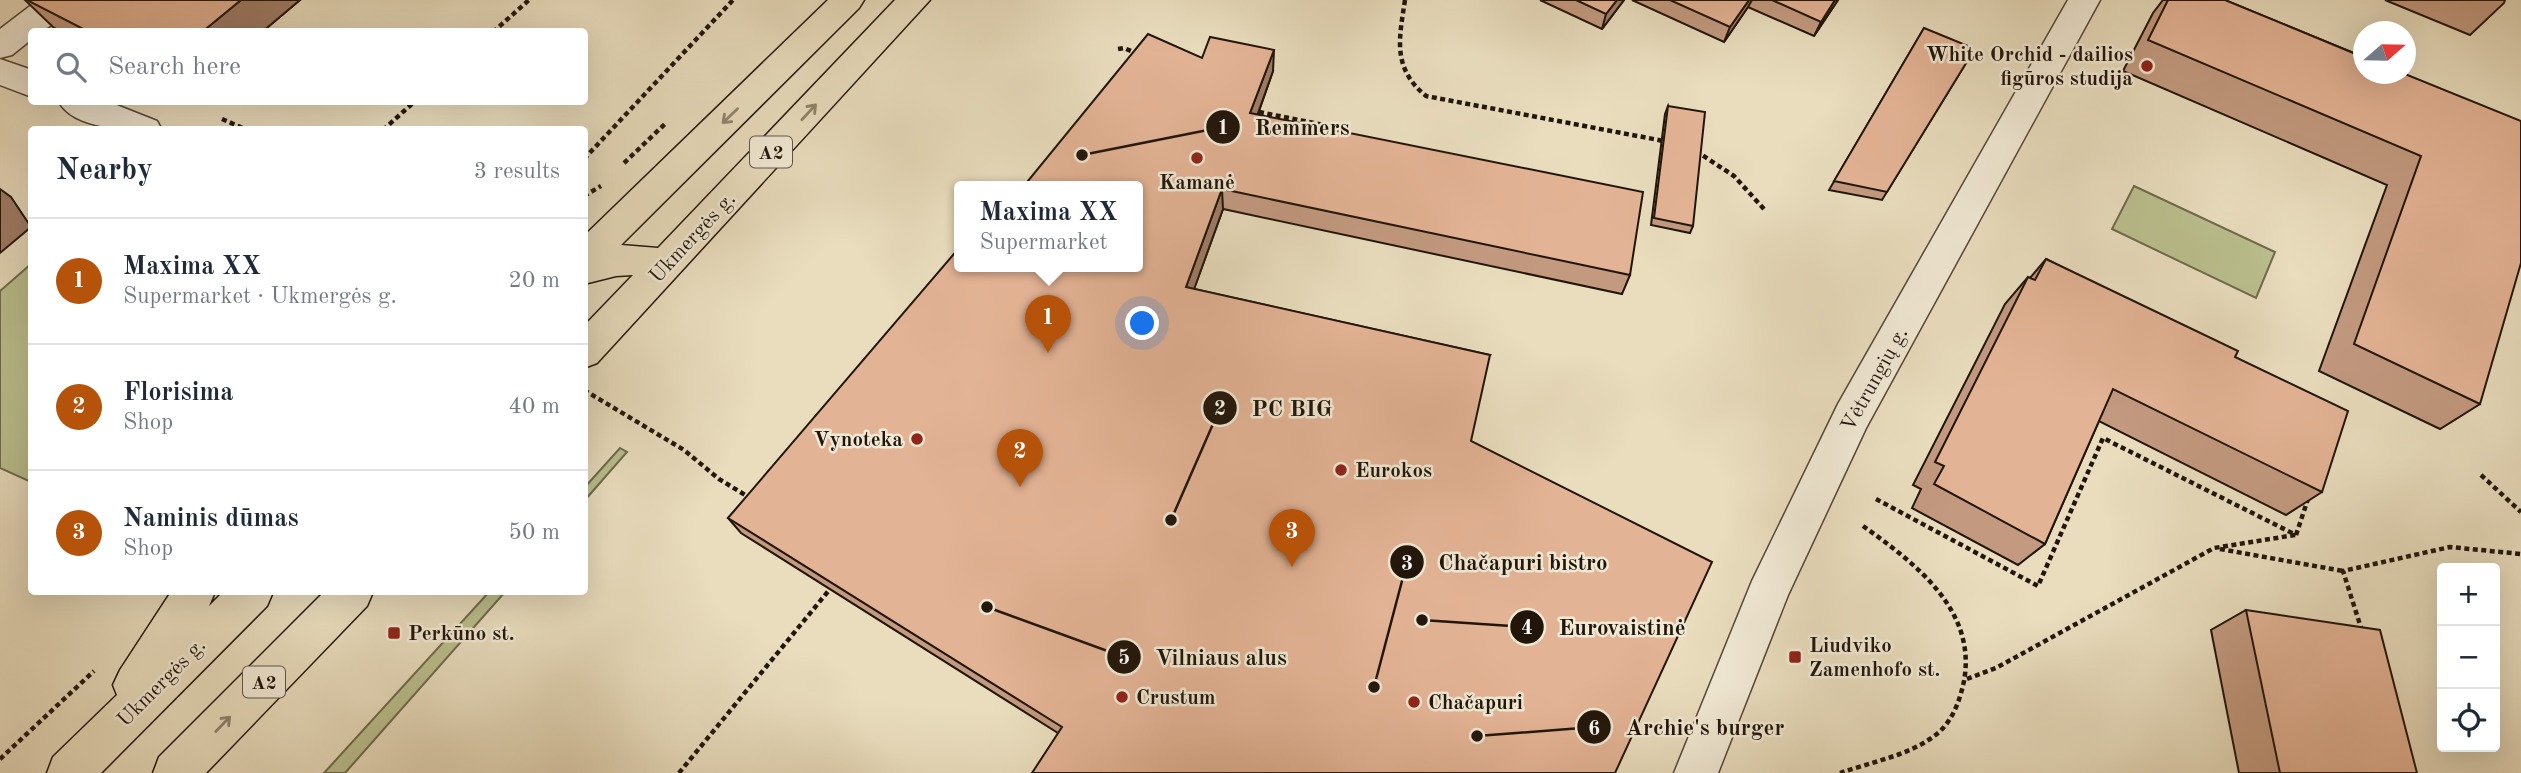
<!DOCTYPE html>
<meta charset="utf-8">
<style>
:root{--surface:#fff;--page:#f2f2f3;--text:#1f2937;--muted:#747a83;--line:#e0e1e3;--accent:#b45309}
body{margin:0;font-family:"Old Standard TT",serif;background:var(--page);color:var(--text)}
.controls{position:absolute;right:21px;bottom:21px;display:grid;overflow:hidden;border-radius:7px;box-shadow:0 7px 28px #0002}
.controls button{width:63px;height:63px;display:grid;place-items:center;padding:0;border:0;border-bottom:2px solid var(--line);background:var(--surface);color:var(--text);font:35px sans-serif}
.compass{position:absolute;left:2353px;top:21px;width:63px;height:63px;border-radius:50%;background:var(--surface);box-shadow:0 7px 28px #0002;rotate:70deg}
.you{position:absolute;left:1143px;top:324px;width:24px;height:24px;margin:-18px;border:5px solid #fff;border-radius:50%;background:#1a73e8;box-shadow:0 0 0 10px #1a73e833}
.badge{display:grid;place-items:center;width:46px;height:46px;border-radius:50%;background:var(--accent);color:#fff;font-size:23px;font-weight:700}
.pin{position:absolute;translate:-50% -58px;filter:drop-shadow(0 2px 4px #0008)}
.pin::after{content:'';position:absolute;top:37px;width:24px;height:21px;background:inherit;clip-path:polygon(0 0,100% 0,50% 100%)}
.popup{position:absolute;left:954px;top:181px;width:189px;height:91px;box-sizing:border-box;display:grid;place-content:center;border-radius:7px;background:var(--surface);filter:drop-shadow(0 2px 5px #0005);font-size:23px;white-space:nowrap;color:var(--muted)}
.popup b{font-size:26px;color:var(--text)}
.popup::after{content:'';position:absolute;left:50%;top:100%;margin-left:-14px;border:14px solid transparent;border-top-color:var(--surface)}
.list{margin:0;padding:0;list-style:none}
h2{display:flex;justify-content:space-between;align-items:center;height:91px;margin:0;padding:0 28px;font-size:30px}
h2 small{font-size:23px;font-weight:400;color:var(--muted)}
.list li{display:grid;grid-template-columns:46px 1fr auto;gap:21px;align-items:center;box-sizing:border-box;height:126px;padding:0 28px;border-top:2px solid var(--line)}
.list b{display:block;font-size:26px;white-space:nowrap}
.list p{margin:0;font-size:23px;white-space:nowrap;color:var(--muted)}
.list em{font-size:23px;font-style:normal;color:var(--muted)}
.icon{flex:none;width:38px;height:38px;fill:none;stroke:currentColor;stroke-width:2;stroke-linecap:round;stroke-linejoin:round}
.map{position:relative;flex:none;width:2521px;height:773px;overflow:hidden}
.search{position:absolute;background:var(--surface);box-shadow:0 7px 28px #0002;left:28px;top:28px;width:560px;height:77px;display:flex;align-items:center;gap:18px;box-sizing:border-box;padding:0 24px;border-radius:7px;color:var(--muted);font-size:26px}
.panel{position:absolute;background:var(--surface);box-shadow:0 7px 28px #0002;left:28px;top:126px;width:560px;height:469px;border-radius:7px}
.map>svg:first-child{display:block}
</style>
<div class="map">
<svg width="2521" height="773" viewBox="0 0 2521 773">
<rect width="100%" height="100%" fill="#e9ddbe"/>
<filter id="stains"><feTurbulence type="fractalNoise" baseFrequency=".00286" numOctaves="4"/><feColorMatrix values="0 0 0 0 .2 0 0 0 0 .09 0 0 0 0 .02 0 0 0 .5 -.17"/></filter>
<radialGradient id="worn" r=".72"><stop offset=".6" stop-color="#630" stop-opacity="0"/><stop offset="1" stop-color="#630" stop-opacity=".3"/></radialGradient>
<path fill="#bbbf8e" stroke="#6e6a4c" stroke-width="2" d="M2134,186l141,66 -19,46 -144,-69z
M31,264v218l-31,-14v-177z
M620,448l7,4 -42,48v-13z
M489,592h16l-160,181h-21z"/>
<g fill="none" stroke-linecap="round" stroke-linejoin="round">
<g stroke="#534737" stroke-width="3">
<path id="street" d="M38,0h38c-8,14 -28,32 -44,32v7l-20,16 -12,3v-29z
M2068,0h32l-234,428 -78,167 -70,178h-44l78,-192 86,-177z
M0,59l32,11v27l-32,-12z
M59,102h50l48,19 5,9c-29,0 -87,1 -103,-28z"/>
</g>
<g stroke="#21150a" stroke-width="3">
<path id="highway" d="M828,0h36l-5,8 -238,237 37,3 237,-248h35l-333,363 -13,5v-42l49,-51 -17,1 -32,8v-48z
M171,592h44l-6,14 14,-14h50l-6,14 -166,167h-54l6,-16 64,-62 -4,-10 7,-15z
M324,592h49l-6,14 -161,167h-53l6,-16z"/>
</g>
<path stroke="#21150a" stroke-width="4.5" stroke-dasharray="5 3.5" stroke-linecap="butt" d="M1405,0c-6,39 -13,68 21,96l238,45
M493,32l36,-32
M1118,49l6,-1 14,6
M1259,112l80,16
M222,119l25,11
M383,130l31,-28
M1696,151l38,25 30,33
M584,159l149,-159
M624,163l42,-40
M584,196l17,-10
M584,390l100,60 35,29 31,19
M2481,475l40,37
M1876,499l162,87 65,-148 193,97
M2296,535l13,-39
M2220,549l123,22
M2362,631l-19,-60 107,-24 71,7
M1967,679l29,-11 218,-120 81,-13
M0,759l94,-88
M679,773l151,-184
M1840,773c31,-11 72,-18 98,-40 15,-13 22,-33 26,-52 13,-71 -49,-118 -101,-155"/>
<use href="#street" fill="#f1e9d5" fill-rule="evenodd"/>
<use href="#highway" fill="#e9ddbe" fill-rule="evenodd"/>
</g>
<path fill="#c39a80" stroke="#21150a" stroke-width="2" d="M25,0h275l-38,32h-200l-9,-5z
M1540,0h84l-22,29z
M1632,0h206l-24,36 -66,-29 -24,35z
M2163,0h62l180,74 75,330 -40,25 -121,-58 68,-186 -264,-114 30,-58z
M2385,0h120l-1,3 -34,32z
M1924,28l47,27 -89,145 -53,-10z
M1202,58l71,13 -15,43 372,161 -8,19 -399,-85 -29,80 296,66 -432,378 -317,-200 -13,-15 231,-251z
M1668,106l25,120 -3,7 -39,-8 14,-111z
M2046,259l189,98 87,135 -36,23 -187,-94 -54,123 -27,21 -106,-57 9,-19 -8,-4 92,-181 23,-27 2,1z
M2246,610l171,163h-178l-28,-143z"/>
<path fill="#9f7d68" stroke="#21150a" stroke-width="2" d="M241,0h59l-38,32h-60z
M1617,0h7l-22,29 4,-15z
M1749,0h3l-4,7 -24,35 6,-15z
M1835,0h3l-24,36 7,-14z
M1274,50l-1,21 -22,62 -1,-20z
M0,189l11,8 20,30 -31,26z
M1222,189l1,20 -35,97 -2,-19z"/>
<path fill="#e3b395" stroke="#21150a" stroke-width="2" d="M27,0h214l-39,32h-113z
M1576,0h41l-11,14z
M1670,0h79l-19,27z
M1772,0h63l-14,22z
M2168,0h57l138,57v17h42l116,47v142l-41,141 -126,-60 67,-188 -273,-116z
M1924,28l44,18 -4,6 7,3 -84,137 -53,-11z
M1148,34l54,24 8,-21 64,13 -24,63 393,79 -13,83 -408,-86 -36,98 304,68 -19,86 241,121 -97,211h-583l30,-46 -334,-209 231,-270v19h178v-80h-114z
M1668,106l37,6 -12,114 -39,-8z
M2046,259l192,92 -3,6 113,54 -26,81 -209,-103 -68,155 -111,-60 10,-18 -9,-4 93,-185 7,3z
M2246,610l134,20 37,143h-137z"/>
<defs><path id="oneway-shaft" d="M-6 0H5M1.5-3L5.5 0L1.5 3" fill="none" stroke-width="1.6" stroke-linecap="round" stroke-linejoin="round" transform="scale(1.75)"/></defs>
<g stroke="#8f836d">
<use href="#oneway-shaft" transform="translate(809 112) rotate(-47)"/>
<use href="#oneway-shaft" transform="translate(730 116) rotate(136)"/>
<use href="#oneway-shaft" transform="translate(223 724) rotate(-46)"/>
</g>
<g fill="#8f2418" stroke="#f1e9d5" stroke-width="2.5">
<circle cx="2147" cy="66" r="7"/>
<circle cx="1197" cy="158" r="7"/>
<circle cx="917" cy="439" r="7"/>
<circle cx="1341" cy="470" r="7"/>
<rect x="387" y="626" width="14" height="14" rx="3.5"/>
<rect x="1788" y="650" width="14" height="14" rx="3.5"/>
<circle cx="1122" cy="697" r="7"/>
<circle cx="1414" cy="702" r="7"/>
</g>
<g text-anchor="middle" stroke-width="5" stroke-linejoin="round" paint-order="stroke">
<g fill="#f1e9d5" stroke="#5f5547" stroke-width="2">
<rect x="750" y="136.5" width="42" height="31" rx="5"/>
<rect x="243" y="666.5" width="42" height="31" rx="5"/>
</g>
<g font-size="19" font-weight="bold" fill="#21150a">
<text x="771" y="159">A2</text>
<text x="264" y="689">A2</text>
</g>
<g font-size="21" font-weight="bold" fill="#21150a" stroke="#f1e9d5" text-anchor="start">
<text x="2133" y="61" text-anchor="end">White Orchid - dailios<tspan x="2133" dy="24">figūros studija</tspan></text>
<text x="1197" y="189" text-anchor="middle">Kamanė</text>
<text x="903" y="446" text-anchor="end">Vynoteka</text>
<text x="1355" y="477">Eurokos</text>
<text x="408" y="640">Perkūno st.</text>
<text x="1809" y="652">Liudviko<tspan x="1809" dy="24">Zamenhofo st.</tspan></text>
<text x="1136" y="704">Crustum</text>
<text x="1428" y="709">Chačapuri</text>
</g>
<g font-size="21" fill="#21150a" stroke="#f1e9d5">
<text transform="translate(692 237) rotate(-47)" y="7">Ukmergės g.</text>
<text transform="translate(1874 379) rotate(-61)" y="7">Vėtrungių g.</text>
<text transform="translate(161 682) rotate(-45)" y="7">Ukmergės g.</text>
</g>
</g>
<path fill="none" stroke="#21150a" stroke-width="2.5" d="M1082 155L1223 127M1171 520L1220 408M1374 687L1407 562M1422 620L1527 627M987 607L1124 657M1477 736L1594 727"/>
<g fill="#21150a" stroke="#f1e9d5" stroke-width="2.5">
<circle cx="1082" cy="155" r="7"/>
<circle cx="1171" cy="520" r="7"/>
<circle cx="1374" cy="687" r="7"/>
<circle cx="1422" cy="620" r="7"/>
<circle cx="987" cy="607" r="7"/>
<circle cx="1477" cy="736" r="7"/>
<circle cx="1223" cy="127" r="18"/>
<circle cx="1220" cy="408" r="18"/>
<circle cx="1407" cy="562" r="18"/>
<circle cx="1527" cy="627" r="18"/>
<circle cx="1124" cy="657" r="18"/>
<circle cx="1594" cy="727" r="18"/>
</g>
<g font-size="21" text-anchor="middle" font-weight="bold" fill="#fff">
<text x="1223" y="134">1</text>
<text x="1220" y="415">2</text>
<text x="1407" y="570">3</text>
<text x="1527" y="634">4</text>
<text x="1124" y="664">5</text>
<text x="1594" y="735">6</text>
</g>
<g font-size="23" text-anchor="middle" font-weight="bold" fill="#21150a" stroke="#f1e9d5" stroke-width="5" stroke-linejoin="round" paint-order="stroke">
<text x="1302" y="135">Remmers</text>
<text x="1292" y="416">PC BIG</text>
<text x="1523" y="570">Chačapuri bistro</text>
<text x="1622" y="635">Eurovaistinė</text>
<text x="1221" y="665">Vilniaus alus</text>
<text x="1705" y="735">Archie's burger</text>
</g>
<rect width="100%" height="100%" filter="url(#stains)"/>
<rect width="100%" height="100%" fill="url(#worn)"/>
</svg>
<div class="controls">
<button>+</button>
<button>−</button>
<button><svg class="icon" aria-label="locate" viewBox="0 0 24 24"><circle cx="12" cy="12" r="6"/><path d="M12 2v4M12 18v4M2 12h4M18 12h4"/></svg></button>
</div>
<svg class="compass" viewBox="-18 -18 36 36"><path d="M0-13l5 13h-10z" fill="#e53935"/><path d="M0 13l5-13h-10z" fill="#747a83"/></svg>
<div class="you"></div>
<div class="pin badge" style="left:1048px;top:353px">1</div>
<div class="popup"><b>Maxima XX</b>Supermarket</div>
<div class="pin badge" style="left:1020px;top:487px">2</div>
<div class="pin badge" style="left:1292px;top:567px">3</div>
<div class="search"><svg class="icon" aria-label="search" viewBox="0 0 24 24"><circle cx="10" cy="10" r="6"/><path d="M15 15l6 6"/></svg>Search here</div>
<section class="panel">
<h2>Nearby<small>3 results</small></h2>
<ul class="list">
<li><span class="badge">1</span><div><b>Maxima XX</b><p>Supermarket · Ukmergės g.</p></div><em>20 m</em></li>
<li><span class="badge">2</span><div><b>Florisima</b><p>Shop</p></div><em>40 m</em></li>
<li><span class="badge">3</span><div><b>Naminis dūmas</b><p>Shop</p></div><em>50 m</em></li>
</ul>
</section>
</div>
